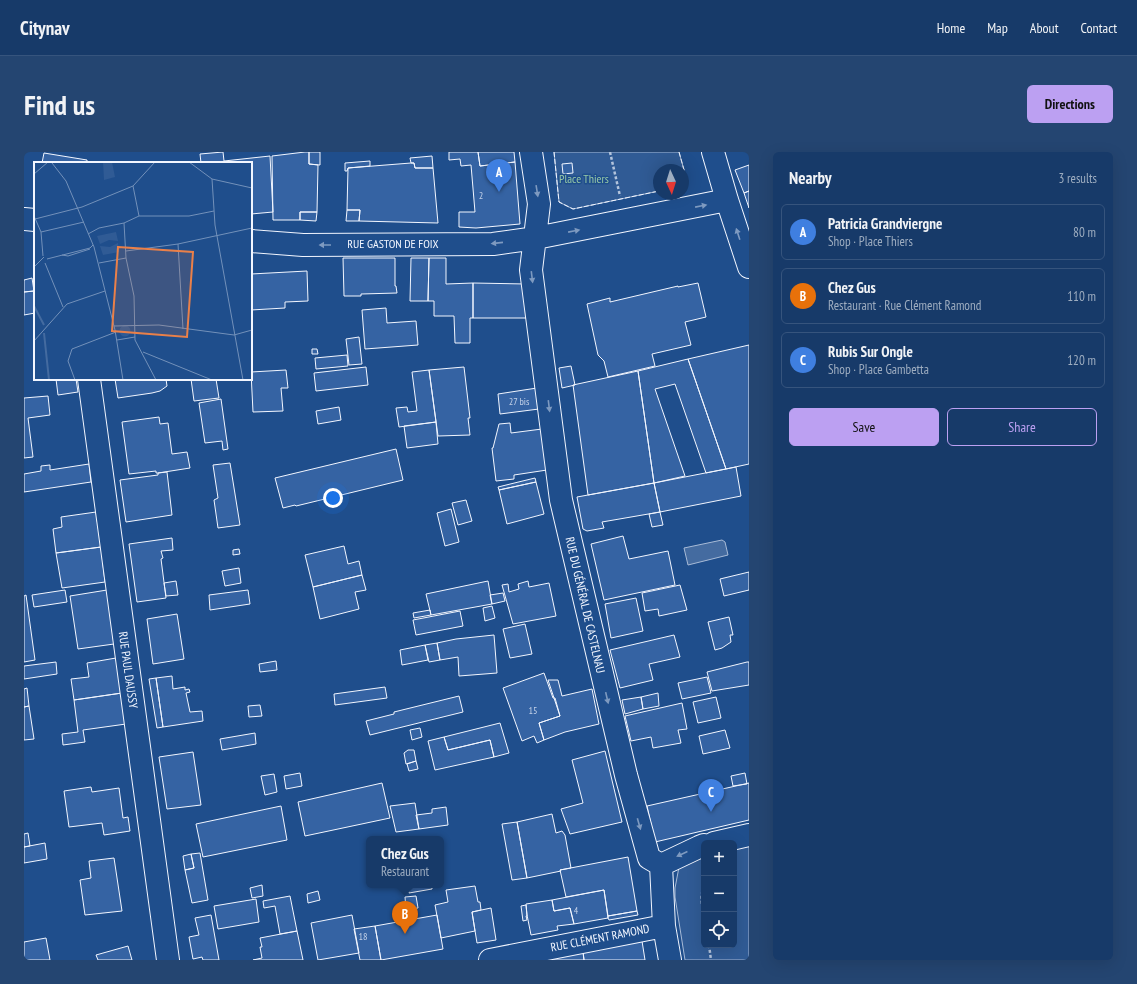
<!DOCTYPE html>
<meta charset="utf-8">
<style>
:root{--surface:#173a69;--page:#244571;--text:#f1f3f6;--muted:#9eadc0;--line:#36547d;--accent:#bca0f2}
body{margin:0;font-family:"PT Sans Narrow",sans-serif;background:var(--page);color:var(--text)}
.controls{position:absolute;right:12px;bottom:12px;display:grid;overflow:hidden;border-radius:6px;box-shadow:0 4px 16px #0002}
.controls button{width:36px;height:36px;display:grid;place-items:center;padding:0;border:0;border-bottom:1px solid var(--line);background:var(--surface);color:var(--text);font:20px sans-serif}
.compass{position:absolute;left:629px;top:12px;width:36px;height:36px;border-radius:50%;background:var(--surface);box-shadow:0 4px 16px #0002;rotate:176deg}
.you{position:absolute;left:309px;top:346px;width:14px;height:14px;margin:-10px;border:3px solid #fff;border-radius:50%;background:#1a73e8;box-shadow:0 0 0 6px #1a73e833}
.badge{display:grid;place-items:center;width:26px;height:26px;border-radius:50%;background:var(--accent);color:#fff;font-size:13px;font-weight:700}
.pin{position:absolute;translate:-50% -33px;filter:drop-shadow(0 1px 2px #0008)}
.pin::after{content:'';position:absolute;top:21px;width:14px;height:12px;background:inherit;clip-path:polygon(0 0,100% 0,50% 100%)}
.popup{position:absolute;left:342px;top:684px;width:78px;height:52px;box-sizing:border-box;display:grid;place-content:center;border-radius:6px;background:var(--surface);filter:drop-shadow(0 1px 3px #0005);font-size:13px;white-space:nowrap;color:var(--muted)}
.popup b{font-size:15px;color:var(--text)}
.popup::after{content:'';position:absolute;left:50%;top:100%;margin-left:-8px;border:8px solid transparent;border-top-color:var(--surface)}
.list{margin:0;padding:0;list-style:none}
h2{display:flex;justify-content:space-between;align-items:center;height:52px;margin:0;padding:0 16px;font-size:17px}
h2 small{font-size:13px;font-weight:400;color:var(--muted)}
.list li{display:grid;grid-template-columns:26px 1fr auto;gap:12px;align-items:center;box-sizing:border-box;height:56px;margin:0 8px 8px;padding:0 8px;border:1px solid var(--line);border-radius:6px}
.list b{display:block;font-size:15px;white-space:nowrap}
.list p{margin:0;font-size:13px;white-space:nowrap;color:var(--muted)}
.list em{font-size:13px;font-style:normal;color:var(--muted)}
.actions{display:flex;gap:8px;padding:12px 16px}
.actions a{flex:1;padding:9px 0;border:1px solid var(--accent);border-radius:6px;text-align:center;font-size:14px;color:var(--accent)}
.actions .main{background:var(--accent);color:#111}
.icon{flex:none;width:22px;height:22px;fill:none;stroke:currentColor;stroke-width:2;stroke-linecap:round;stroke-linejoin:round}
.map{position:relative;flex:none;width:725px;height:808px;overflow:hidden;border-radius:6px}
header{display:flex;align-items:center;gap:24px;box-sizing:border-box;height:56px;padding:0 20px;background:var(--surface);border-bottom:1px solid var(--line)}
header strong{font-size:19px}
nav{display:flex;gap:22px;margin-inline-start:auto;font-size:14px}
.intro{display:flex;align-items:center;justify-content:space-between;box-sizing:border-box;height:96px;padding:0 24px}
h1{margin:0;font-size:28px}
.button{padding:10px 18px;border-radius:6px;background:var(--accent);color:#111;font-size:14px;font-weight:700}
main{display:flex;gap:24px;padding:0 24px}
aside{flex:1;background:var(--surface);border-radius:6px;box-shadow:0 4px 16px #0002}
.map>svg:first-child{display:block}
</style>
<header>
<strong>Citynav</strong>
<nav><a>Home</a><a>Map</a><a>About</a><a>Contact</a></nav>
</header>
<div class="intro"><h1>Find us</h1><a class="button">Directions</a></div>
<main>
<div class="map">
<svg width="725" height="808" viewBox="0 0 725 808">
<rect width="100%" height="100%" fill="#1f4e8c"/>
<path fill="#305b95" stroke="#a8bbd7" d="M530,0h125l7,25 -3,4v-11h-24v21l-86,18 -14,-7z
M725,693v115h-64l-10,-63v-9l4,-21 25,-11v89h30v-96z"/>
<path fill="#446ba0" stroke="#a8bbd7" d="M698,388l3,2 3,13 -40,10 -4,-17z"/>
<path fill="#3563a3" stroke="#f2f6ff" d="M199,0l1,9 46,-5 3,56 -22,2v-51h-53h3l-1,-9z
M281,0h4v12l9,1 -1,47h-17v8h-27l-1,-64z
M285,0h11v13l-11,-1z
M425,0h29l2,14 35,-4 5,62 -44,4 -17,-1v-15h16l-4,-47 -10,1 -1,-7 -11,1z
M454,0h36l1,10 -35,4z
M20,1l43,7v3h-45z
M408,4l1,12h-18l-1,-5h-3l-1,-5z
M346,9v5l-22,2 -1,3h-2v-8z
M387,11h3l1,5h18l5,55 -79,-2 1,-11h-13l1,-42z
M548,11l1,10 -10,1 -1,-10z
M725,13v26l-5,2 -9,-23z
M725,39v17l-5,-15z
M323,58h13l-1,11h-13z
M276,60h17l-1,9 -16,-1z
M319,106h52v28h1l1,7 -36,1v2h-17z
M387,106h18l-1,43h-18z
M405,106h17v26l27,-1v35h-3v25h-15l-1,-27h-20v-15h-6z
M283,119l1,30 -23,1v6l-34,2v-36z
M8,126l2,13 -10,1v-12z
M449,131l53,1v34h-53z
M674,131l8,34 -21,5 6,23 -39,9 3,12 -47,11 -4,-16 -6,-6 -11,-51 23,-6v4l68,-16v1z
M10,139l1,22 -11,2v-23z
M362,156l1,15 29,-2 2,24 -53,4 -3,-39z
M335,185l3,27 -13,1 -3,-26z
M725,193v119l-23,5 -38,-110z
M288,197h5l1,5h-6z
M323,203l1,11 -32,3 -1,-11z
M664,207l38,110 -20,4 -31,-89 -20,5 30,87 -31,7 -16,-112z
M547,214l4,19 -13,3 -3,-20z
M342,215l2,18 -52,6 -2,-18z
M440,215l6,51h-2l2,17 -32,1 -9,-66z
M262,218l2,18h-7l2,23 -30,1 -2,-40z
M405,218l7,52 -37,5 -3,-19 11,-1 1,5 9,-1 -5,-39z
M614,219l16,112 -66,12 -15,-110z
M32,227h20l2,13 -20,3z
M91,227h51l1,7 -7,5 -8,2 -34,5z
M167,227h25l3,19 -25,3z
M513,236l2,21 -39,5 -2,-20z
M24,244l2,19 -22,3 5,39 -9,1v-60z
M197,247l7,50 -5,1 -1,-9 -17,2 -6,-40z
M315,255l2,13 -23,4 -2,-13z
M135,265l1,7 8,-1 4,31 15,-2 3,16 -32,5h-2v-2l-27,3 -7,-52z
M412,270l2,22 -31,4 -3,-22z
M486,271l1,10 31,-4 5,41 -33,5v4l-18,2 -4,-33h1l6,-24z
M372,297l7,31 -107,26 -1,-1 -12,3 -8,-30z
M206,311l10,62 -22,3 -4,-28 4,-2 -5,-33z
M65,312l2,18 -67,10v-18l17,-3v-5l9,-1v5z
M712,315l5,29 -81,16 -6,-29z
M143,320l5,43 -46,7 -6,-42 38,-5v-2z
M511,326l1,4 -37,8 -1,-3z
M512,330l8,32 -37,10 -8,-34z
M630,331l6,29 -58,10 2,6 -17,3 -4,-2 -6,-32z
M442,348l6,21 -14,4 -6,-22z
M427,357l8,33 -14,4 -8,-33z
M72,360l5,35 -45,6 -3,-24 9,-2 -1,-10z
M636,360l3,13 -11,2 -3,-13z
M599,384l6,23 39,-8 7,34 -71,15 -13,-56z
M148,386l1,12 -12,1 2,7 -2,1 5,39 -29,4 -8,-58z
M320,394l4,18 11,-3 3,14 -49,12 -8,-32z
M77,395l4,35 -43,6 -6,-35z
M215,397l1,5 -7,1v-5z
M215,416l2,15 -16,3 -3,-15z
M725,420v18l-25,6 -4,-17z
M338,423l4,15 -11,2 4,17 -39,10 -7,-32z
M152,429l2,14 -12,1 -2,-13z
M464,429l4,23 -61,11 -5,-21z
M504,429l1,6 20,-4 7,33 -43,8 -11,-39 6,-1 1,8 10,-3 -1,-5z
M656,433l7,25 -28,6 -1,-7 -13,2 -3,-18z
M41,438l2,12 -33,5 -2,-12z
M83,438l7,54 -36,5 -8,-53z
M224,438l2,14 -40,6 -1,-15z
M479,441l2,8 -13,3 -2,-9z
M2,443l9,65 -11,2v-66z
M612,446l7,33 -32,7 -6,-34z
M468,454l3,12 -10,3 -2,-13z
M406,458l1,5 -17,3 -1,-5z
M436,459l3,15 -47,9 -3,-15z
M153,462l7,45 -31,5 -6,-45z
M705,465l4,18h-3l1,7 -9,6 -7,2 -7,-28z
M501,472l7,30 -22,4 -7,-29z
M470,483l3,38 -38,3 -1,-19 -18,3 -3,-17 19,-4z
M650,483l6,22 -31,7 4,16 -33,8 -10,-38z
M413,491l3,17 -11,2 -4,-17z
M401,493l3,15 -26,5 -2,-15z
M92,506l6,35 -48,7 -3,-21 18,-2 -2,-14z
M252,509l1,9 -17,2 -1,-8z
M32,510l1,12 -33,5v-13z
M723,510h2v23l-37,6 -5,-19z
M520,521l9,25h2l5,18 -21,7 5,17 -7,3 -3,-7 -12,5 -19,-53z
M148,524l1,13 12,-2v3l4,-1 1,3 -4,1 4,19 12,-1 1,10 -40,6 -7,-49z
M683,525l4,16 -29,6 -4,-16z
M132,526l7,49 -6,1 -8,-49z
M524,528h10l4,16 30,-7 7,35 -34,8 -21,8 -5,-17 21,-7z
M361,535l2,11 -52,7 -1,-11z
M3,536l2,18 -5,1v-18z
M98,541l4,31 -43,6 2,12 -22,3 -1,-11 16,-2 -4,-32z
M634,541l1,13 -16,3 -2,-12z
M435,544l4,16 -93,23 -4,-14 28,-7v-2z
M617,545l2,12 -18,5 -3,-14z
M692,545l5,21 -23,5 -5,-21z
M658,551l5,26 -9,1 3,13 -28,5 -2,-11 -20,4 -6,-25z
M236,553l2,11 -13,1 -1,-11z
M5,554l5,33 -10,1v-33z
M476,571l9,30 -15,4 -4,-17 -42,10 -4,-13z
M396,576l2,9 -10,3 -2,-10z
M701,578l5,18 -27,6 -4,-18z
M231,581l1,11 -34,6 -2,-11z
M420,585l4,13 42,-10 4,17 -59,13 -7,-29z
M384,598h6l2,11 -10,3 -2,-11z
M581,599l17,71 -52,12 -9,-25 22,-6 -11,-43z
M169,600l8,53 -34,4 -8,-52z
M392,609l2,8 -9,2 -2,-7z
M276,621l2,13 -16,3 -2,-13z
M721,621l2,11 -14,2 -2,-10z
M250,622l3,18 -12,3 -4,-19z
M358,631l8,35 -85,18 -7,-34z
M725,631v37l-94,22 -8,-36z
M67,635l1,5 27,-4 4,30 5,-1 2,14 -26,4 -2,-12 -33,4 -5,-36z
M391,651l4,26 -23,3 -6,-26z
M257,654l6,34 -84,17 -7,-33z
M422,655l2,18 -29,4 -3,-14 16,-2v-4z
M528,662l4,19 6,-2 3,4 6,33 -11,2 1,1 -34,7 -10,-56z
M493,670l10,56 -15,2 -10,-56z
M4,681l2,13 -6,1v-13z
M21,691l2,16 -23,4v-16z
M176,701l8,47 -16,3 -7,-33 9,-2 -3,-14z
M167,702l3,14 -9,2 -2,-14z
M604,705l9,54 -29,5 -4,-26 -38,7 -6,-27z
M90,706l8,53 -37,4 -5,-35 11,-2 -2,-17z
M238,733l1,11 -11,2 -2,-10z
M384,733h24v4l-23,4z
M451,734l3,16h2l1,8 -9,2 3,19 -34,7 -6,-33 13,-3 -2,-12z
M580,738l4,28 -34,6 -4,-16 -16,3 -2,-11z
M294,739l2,9 -12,3 -1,-9z
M266,744l7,35 -17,3 -5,-28 -11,2 -1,-7z
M392,744l2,12 -12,2 -1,-13z
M232,747l3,23 -41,7 -4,-23z
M528,748l2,11 16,-3 4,16 -17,2 1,4 -27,5 -4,-20 -1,-11z
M502,753l1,11h-1l1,4 -4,1 -2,-15z
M467,756l5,32 -19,3 -5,-31z
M382,757v1l8,-1 1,9 -14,3 -3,-11z
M613,759l1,4 -29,5 -1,-2v-2z
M187,763l8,45h-16l-1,-3 -9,2 -4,-22 10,-2 -4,-17z
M328,763l7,38 -41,7 -7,-37z
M413,763l6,34 -62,11 -6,-34z
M351,774l6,34h-21l-6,-31z
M273,779l6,29h-50l9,-2 -2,-11h2l-2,-9z
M22,786l4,22h-26v-18z
M618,789l3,19h-61l-1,-8z
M104,794l4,14h-34l-2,-5z
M559,800l1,8h-38z"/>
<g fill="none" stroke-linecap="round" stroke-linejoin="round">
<g stroke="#f2f6ff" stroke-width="24">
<path id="minor" d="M507,0l8,52 -8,66 30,230 65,275 23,83 12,7 3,61 6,34
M689,0l14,48 22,67
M0,67l11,1
M227,89l52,4 190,-1 43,-6 191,-38
M65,227l79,581
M690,691l35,-8
M637,713l38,-18 5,-2
M466,808l174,-34"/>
</g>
<path stroke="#b3c4dc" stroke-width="2.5" stroke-dasharray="3 2" stroke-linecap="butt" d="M586,0l10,44
M680,734c-4,10 -2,20 0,29
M685,793l2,15"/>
<use href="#minor" stroke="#1f4e8c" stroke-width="22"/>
<path stroke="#f2f6ff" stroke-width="1" stroke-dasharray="5 2" stroke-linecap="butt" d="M530,0l5,50 14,7 86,-18
M655,0l7,25 -3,4"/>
</g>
<defs><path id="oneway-solid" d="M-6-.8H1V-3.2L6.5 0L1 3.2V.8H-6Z"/></defs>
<g fill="#7e9ac0">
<use href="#oneway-solid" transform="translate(513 39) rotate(81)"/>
<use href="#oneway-solid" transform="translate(677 54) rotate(-11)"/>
<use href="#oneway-solid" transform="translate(550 79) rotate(-11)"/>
<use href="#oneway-solid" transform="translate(714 82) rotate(-108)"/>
<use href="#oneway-solid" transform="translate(473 91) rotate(174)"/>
<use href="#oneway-solid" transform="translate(301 93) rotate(180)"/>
<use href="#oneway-solid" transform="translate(508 125) rotate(83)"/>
<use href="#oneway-solid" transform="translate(525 254) rotate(83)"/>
<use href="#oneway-solid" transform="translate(583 546) rotate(77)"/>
<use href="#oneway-solid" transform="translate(615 672) rotate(74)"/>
<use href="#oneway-solid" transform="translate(658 702) rotate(155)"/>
</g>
<g text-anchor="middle" stroke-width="3" stroke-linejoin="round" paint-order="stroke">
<g font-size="10" fill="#c3d1e8">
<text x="457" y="47">2</text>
<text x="495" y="253">27 bis</text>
<text x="509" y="562">15</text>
<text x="552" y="762">4</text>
<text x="339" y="788">18</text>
</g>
<g font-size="12" fill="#97c8a6" stroke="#1f4e8c">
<text x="560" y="31">Place Thiers</text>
</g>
<g font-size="12" fill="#f2f6ff" stroke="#1f4e8c">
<text x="369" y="96">RUE GASTON DE FOIX</text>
<text transform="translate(561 453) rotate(77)" y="4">RUE DU GÉNÉRAL DE CASTELNAU</text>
<text transform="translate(104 518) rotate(82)" y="4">RUE PAUL DAUSSY</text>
<text transform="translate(576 786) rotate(-11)" y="4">RUE CLÉMENT RAMOND</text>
</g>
</g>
<g transform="translate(10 10)">
<rect width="218" height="218" fill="#1f4e8c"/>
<path d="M69,0h9l3,15 -11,3zM82,70l2,9 -9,-1 -9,4 -3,-8zM84,81l1,9 -16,3 -3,-9 10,1zM85.5 169a5.5 5.5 0 1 1 11 0a5.5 5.5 0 1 1-11 0Z" fill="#305b95"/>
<path fill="none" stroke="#446ba0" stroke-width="2" d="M0,144l10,19M10,171l5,47"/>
<path fill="none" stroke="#7391ba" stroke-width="1" d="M155,0l23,17 3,46 28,155M18,1l14,18 28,66 21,83 8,50M0,12l14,-12M178,17l40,9M99,24l6,30 -15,7 2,35 8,38 1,44 21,40M0,54l7,16 2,24M105,54h50l25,-5M1,57l47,-12 51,-21 22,-24M7,70l43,-10M54,72l11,-6 25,-5M144,82l5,85M92,89l52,-7 74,-16M28,93l6,1 22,-7M13,97l43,-11 3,-3M11,101l18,44M65,101l27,-5M0,105l10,-10M80,164l45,-1 75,10 18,-5M83,178l18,-3M0,179l33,-37 38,-13M109,190l69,28M41,218l-7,-19 4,-12 44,-17"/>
<path fill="#ea8049" fill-opacity="0.15" stroke="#ea8049" stroke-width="2" d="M84,85l75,5 -6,85 -75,-6z"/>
<rect width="218" height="218" fill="none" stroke="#f2f6ff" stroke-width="2"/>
</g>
</svg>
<div class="controls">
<button>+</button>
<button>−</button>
<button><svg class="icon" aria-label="locate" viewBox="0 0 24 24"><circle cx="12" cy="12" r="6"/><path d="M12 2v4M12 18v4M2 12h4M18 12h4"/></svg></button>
</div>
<svg class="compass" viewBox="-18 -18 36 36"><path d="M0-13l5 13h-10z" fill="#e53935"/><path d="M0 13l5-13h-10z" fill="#9eadc0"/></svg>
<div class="you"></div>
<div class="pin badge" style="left:475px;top:40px;background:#3f7fe0">A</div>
<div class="pin badge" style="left:381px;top:782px;background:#e8710a">B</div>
<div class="popup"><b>Chez Gus</b>Restaurant</div>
<div class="pin badge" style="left:687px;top:660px;background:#3f7fe0">C</div>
</div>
<aside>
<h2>Nearby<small>3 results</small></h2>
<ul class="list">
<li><span class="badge" style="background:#3f7fe0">A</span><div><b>Patricia Grandviergne</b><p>Shop · Place Thiers</p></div><em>80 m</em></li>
<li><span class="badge" style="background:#e8710a">B</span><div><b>Chez Gus</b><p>Restaurant · Rue Clément Ramond</p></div><em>110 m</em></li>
<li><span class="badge" style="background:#3f7fe0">C</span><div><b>Rubis Sur Ongle</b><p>Shop · Place Gambetta</p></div><em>120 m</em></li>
</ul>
<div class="actions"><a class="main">Save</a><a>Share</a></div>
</aside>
</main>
